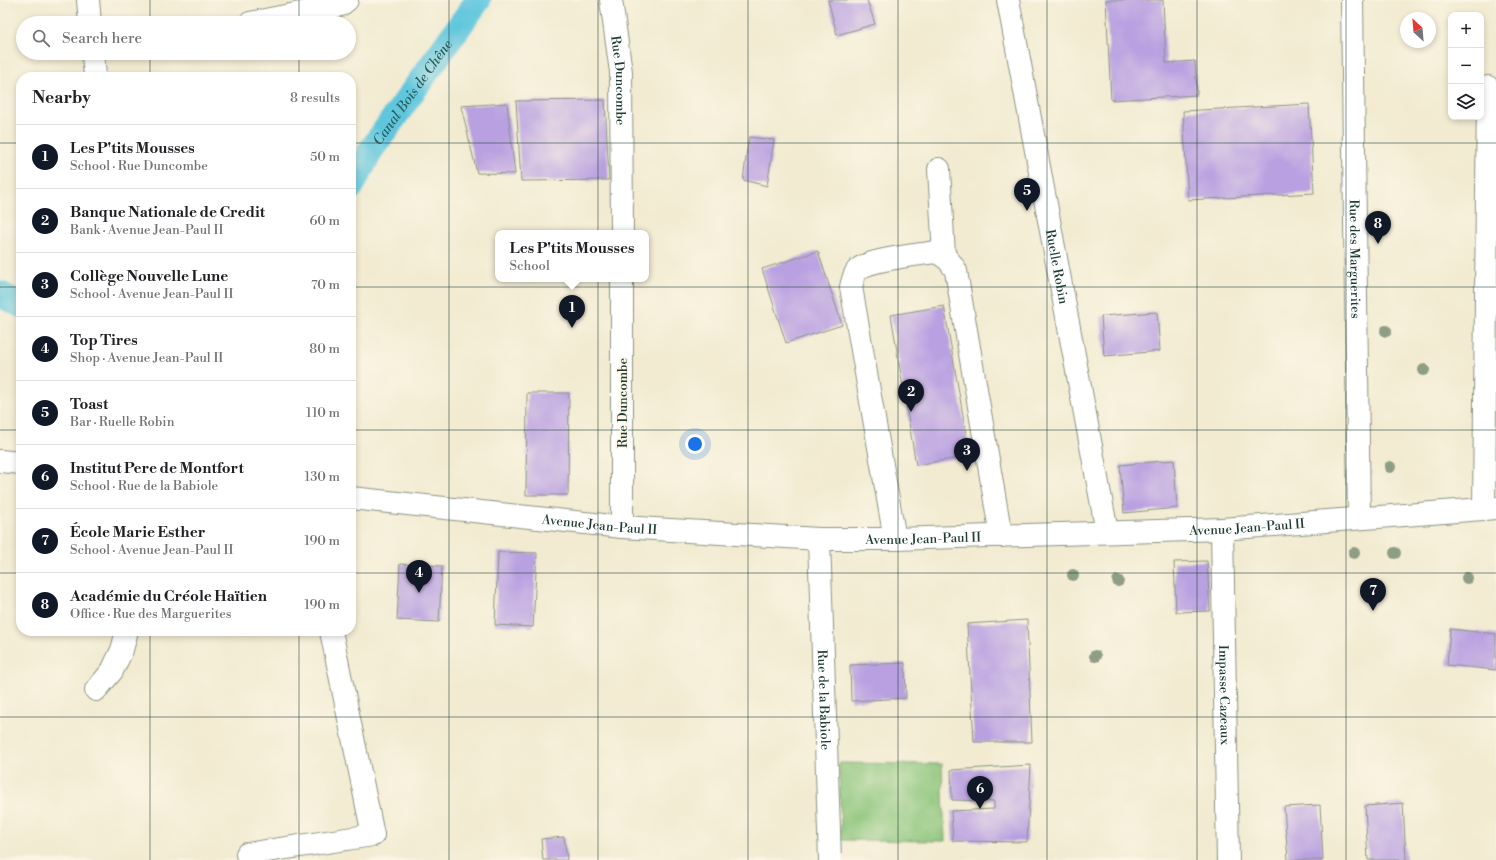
<!DOCTYPE html>
<meta charset="utf-8">
<style>
:root{--surface:#fff;--page:#f2f2f2;--text:#202124;--muted:#757577;--line:#e0e0e0;--accent:#111827}
body{margin:0;font-family:"Libre Bodoni",serif;background:var(--page);color:var(--text)}
.controls{position:absolute;right:12px;top:12px;display:grid;overflow:hidden;border-radius:8px;box-shadow:0 2px 6px #0003}
.controls button{width:36px;height:36px;display:grid;place-items:center;padding:0;border:0;border-bottom:1px solid var(--line);background:var(--surface);color:var(--text);font:20px sans-serif}
.compass{position:absolute;left:1400px;top:12px;width:36px;height:36px;border-radius:50%;background:var(--surface);box-shadow:0 2px 6px #0003;rotate:334deg}
.you{position:absolute;left:695px;top:444px;width:14px;height:14px;margin:-10px;border:3px solid #fff;border-radius:50%;background:#1a73e8;box-shadow:0 0 0 6px #1a73e833}
.badge{display:grid;place-items:center;width:26px;height:26px;border-radius:50%;background:var(--accent);color:#fff;font-size:13px;font-weight:700}
.pin{position:absolute;translate:-50% -33px;filter:drop-shadow(0 1px 2px #0008)}
.pin::after{content:'';position:absolute;top:21px;width:14px;height:12px;background:inherit;clip-path:polygon(0 0,100% 0,50% 100%)}
.popup{position:absolute;left:495px;top:230px;width:154px;height:52px;box-sizing:border-box;display:grid;place-content:center;border-radius:8px;background:var(--surface);filter:drop-shadow(0 1px 3px #0005);font-size:13px;white-space:nowrap;color:var(--muted)}
.popup b{font-size:15px;color:var(--text)}
.popup::after{content:'';position:absolute;left:50%;top:100%;margin-left:-8px;border:8px solid transparent;border-top-color:var(--surface)}
.list{margin:0;padding:0;list-style:none}
h2{display:flex;justify-content:space-between;align-items:center;height:52px;margin:0;padding:0 16px;font-size:17px}
h2 small{font-size:13px;font-weight:400;color:var(--muted)}
.list li{display:grid;grid-template-columns:26px 1fr auto;gap:12px;align-items:center;box-sizing:border-box;height:64px;padding:0 16px;border-top:1px solid var(--line)}
.list b{display:block;font-size:15px;white-space:nowrap}
.list p{margin:0;font-size:13px;white-space:nowrap;color:var(--muted)}
.list em{font-size:13px;font-style:normal;color:var(--muted)}
.icon{flex:none;width:22px;height:22px;fill:none;stroke:currentColor;stroke-width:2;stroke-linecap:round;stroke-linejoin:round}
.map{position:relative;flex:none;width:1496px;height:860px;overflow:hidden}
.search{position:absolute;background:var(--surface);box-shadow:0 2px 6px #0003;left:16px;top:16px;width:340px;height:44px;display:flex;align-items:center;gap:10px;box-sizing:border-box;padding:0 14px;border-radius:22px;color:var(--muted);font-size:15px}
.panel{position:absolute;background:var(--surface);box-shadow:0 2px 6px #0003;left:16px;top:72px;width:340px;height:564px;border-radius:16px}
.map>svg:first-child{display:block}
</style>
<div class="map">
<svg width="1496" height="860" viewBox="0 0 1496 860">
<rect width="100%" height="100%" fill="#fcf5e5"/>
<filter id="ink" filterUnits="userSpaceOnUse"><feTurbulence type="fractalNoise" baseFrequency=".025" numOctaves="2"/><feDisplacementMap in="SourceGraphic" scale="8" xChannelSelector="R" yChannelSelector="G"/><feConvolveMatrix kernelMatrix="1 2 1 2 8 2 1 2 1" color-interpolation-filters="sRGB"/></filter>
<filter id="wash" filterUnits="userSpaceOnUse"><feTurbulence type="fractalNoise" baseFrequency=".012" numOctaves="4" result="noise"/><feDisplacementMap in="SourceGraphic" scale="16" xChannelSelector="R" yChannelSelector="G"/><feGaussianBlur stdDeviation="0.9" result="paint"/><feColorMatrix in="noise" values="0 0 0 0 0 0 0 0 0 0 0 0 0 0 0 0 0 1.4 0 .05"/><feComposite in="paint" operator="in"/></filter>
<g filter="url(#wash)">
<rect width="100%" height="100%" fill="#f2ebd1"/>
<path fill="#8ac479" stroke="#548056" d="M839,763l103,1 3,77 -104,-1z"/>
<g fill="none" stroke-linecap="round" stroke-linejoin="round">
<g stroke="#5fc6dd" stroke-width="26">
<path id="s1" d="M351,187l20,-37 107,-150"/>
<path d="M0,294l21,11"/>
</g>
</g>
<g id="blocks">
<path fill="#b9a0e1" d="M828,0h39l8,24 -38,11z
M1106,0h57l3,63 29,-2 2,34 -86,5z
M605,100l4,80 -88,1 -5,-80z
M507,103l8,71 -38,-1 -16,-67z
M1309,104l5,89 -126,7 -5,-89z
M749,137l25,3 -7,46 -24,-6z
M818,251l24,74 -56,18 -24,-74z
M944,306l26,150 -54,9 -25,-150z
M1157,312l3,39 -56,5 -3,-40z
M527,393h42l-1,102h-42z
M1174,460l3,48 -53,5 -4,-48z
M498,552l39,1 -4,74 -38,-2z
M1207,561l3,50 -34,1 -2,-50z
M400,564l42,2 -3,56 -42,-2z
M1027,620l5,122h-58l-7,-118z
M1450,629l46,5v36l-49,-5z
M905,663l1,35 -55,3 -1,-36z
M1031,765l-4,77 -74,-1 -2,-30 43,-2v-8l-42,-1 -1,-30z
M1403,803l3,57h-38l-3,-54z
M1320,805l3,55h-35l-4,-53z
M564,837l3,23h-24l-2,-21z"/>
</g>
</g>
<g filter="url(#ink)">
<use href="#blocks" fill-opacity="0" stroke="#889482" stroke-width="1"/>
<g fill="none" stroke-linecap="round" stroke-linejoin="round">
<g stroke="#889482" stroke-width="24">
<g id="minor">
<path d="M88,0l2,23"/>
<path id="s2" d="M611,0l10,72 1,161"/>
<path id="s3" d="M1008,0l99,532"/>
<path id="s4" d="M1352,0l7,518"/>
<path d="M250,23l91,-18 6,-5"/>
<path d="M93,53l2,24"/>
<path d="M939,169l5,86"/>
<path d="M622,279v248"/>
<path d="M0,461l21,2"/>
<path id="s5" d="M351,498l271,29 197,12h76l327,-10 274,-21"/>
<path d="M1484,509l4,-422"/>
<path id="s6" d="M1222,529l6,331"/>
<path id="s7" d="M819,539l11,321"/>
<path d="M895,539l-44,-252c2,-7 3,-15 9,-19 13,-9 57,-13 75,-16 11,4 15,9 21,19l45,265"/>
<path d="M96,690l16,-19 10,-21 5,-19"/>
<path d="M247,854l126,-19 -42,-204"/>
</g>
</g>
<use href="#minor" stroke="#fff" stroke-width="22"/>
</g>
<g fill="#8d9e84">
<circle cx="1386" cy="331" r="6"/>
<circle cx="1424" cy="370" r="6"/>
<circle cx="1390" cy="467" r="6"/>
<circle cx="1354" cy="553" r="6"/>
<circle cx="1395" cy="553" r="6"/>
<circle cx="1073" cy="575" r="6"/>
<circle cx="1467" cy="578" r="6"/>
<circle cx="1118" cy="581" r="6"/>
<circle cx="1095" cy="656" r="6"/>
</g>
</g>
<path fill="none" stroke="#1f3d34" stroke-width="1" stroke-opacity="0.55" d="M150,0v23M299,0v23M449,0v860M598,0v860M748,0v860M898,0v860M1047,0v860M1197,0v860M1346,0v860M150,53v24M299,53v24M0,143h21M351,143h1145M0,287h21M351,287h1145M0,430h21M351,430h1145M0,573h21M351,573h1145M150,631v229M299,631v229M0,717h1496"/>
<g text-anchor="middle" stroke-width="3" stroke-linejoin="round" paint-order="stroke">
<g font-size="13" fill="#1f3d34" stroke="#fcf5e5">
<text dy="5" stroke="none"><textPath href="#s2" startOffset="81">Rue Duncombe</textPath></text>
<text dy="5" stroke="none"><textPath href="#s4" startOffset="259">Rue des Marguerites</textPath></text>
<text dy="5" stroke="none"><textPath href="#s3" startOffset="271">Ruelle Robin</textPath></text>
<text transform="translate(622 403) rotate(-90)" y="5">Rue Duncombe</text>
<text dy="5" stroke="none"><textPath href="#s5" startOffset="250">Avenue Jean-Paul II</textPath></text>
<text dy="5" stroke="none"><textPath href="#s5" startOffset="898">Avenue Jean-Paul II</textPath></text>
<text dy="5" stroke="none"><textPath href="#s5" startOffset="574">Avenue Jean-Paul II</textPath></text>
<text dy="5" stroke="none"><textPath href="#s6" startOffset="166">Impasse Cazeaux</textPath></text>
<text dy="5" stroke="none"><textPath href="#s7" startOffset="161">Rue de la Babiole</textPath></text>
</g>
<g font-size="14" font-style="italic" fill="#2f5f5e" stroke="#fcf5e5">
<text dy="5" stroke="none"><textPath href="#s1" startOffset="113">Canal Bois de Chêne</textPath></text>
</g>
</g>
</svg>
<div class="controls">
<button>+</button>
<button>−</button>
<button><svg class="icon" aria-label="layers" viewBox="0 0 24 24"><path d="M12 4l9 5-9 5-9-5zM3 14l9 5 9-5"/></svg></button>
</div>
<svg class="compass" viewBox="-18 -18 36 36"><path d="M0-13l5 13h-10z" fill="#e53935"/><path d="M0 13l5-13h-10z" fill="#757577"/></svg>
<div class="you"></div>
<div class="pin badge" style="left:572px;top:328px">1</div>
<div class="popup"><b>Les P'tits Mousses</b>School</div>
<div class="pin badge" style="left:911px;top:412px">2</div>
<div class="pin badge" style="left:967px;top:471px">3</div>
<div class="pin badge" style="left:419px;top:593px">4</div>
<div class="pin badge" style="left:1027px;top:211px">5</div>
<div class="pin badge" style="left:980px;top:809px">6</div>
<div class="pin badge" style="left:1373px;top:611px">7</div>
<div class="pin badge" style="left:1378px;top:244px">8</div>
<div class="search"><svg class="icon" aria-label="search" viewBox="0 0 24 24"><circle cx="10" cy="10" r="6"/><path d="M15 15l6 6"/></svg>Search here</div>
<section class="panel">
<h2>Nearby<small>8 results</small></h2>
<ul class="list">
<li><span class="badge">1</span><div><b>Les P'tits Mousses</b><p>School · Rue Duncombe</p></div><em>50 m</em></li>
<li><span class="badge">2</span><div><b>Banque Nationale de Credit</b><p>Bank · Avenue Jean-Paul II</p></div><em>60 m</em></li>
<li><span class="badge">3</span><div><b>Collège Nouvelle Lune</b><p>School · Avenue Jean-Paul II</p></div><em>70 m</em></li>
<li><span class="badge">4</span><div><b>Top Tires</b><p>Shop · Avenue Jean-Paul II</p></div><em>80 m</em></li>
<li><span class="badge">5</span><div><b>Toast</b><p>Bar · Ruelle Robin</p></div><em>110 m</em></li>
<li><span class="badge">6</span><div><b>Institut Pere de Montfort</b><p>School · Rue de la Babiole</p></div><em>130 m</em></li>
<li><span class="badge">7</span><div><b>École Marie Esther</b><p>School · Avenue Jean-Paul II</p></div><em>190 m</em></li>
<li><span class="badge">8</span><div><b>Académie du Créole Haïtien</b><p>Office · Rue des Marguerites</p></div><em>190 m</em></li>
</ul>
</section>
</div>
